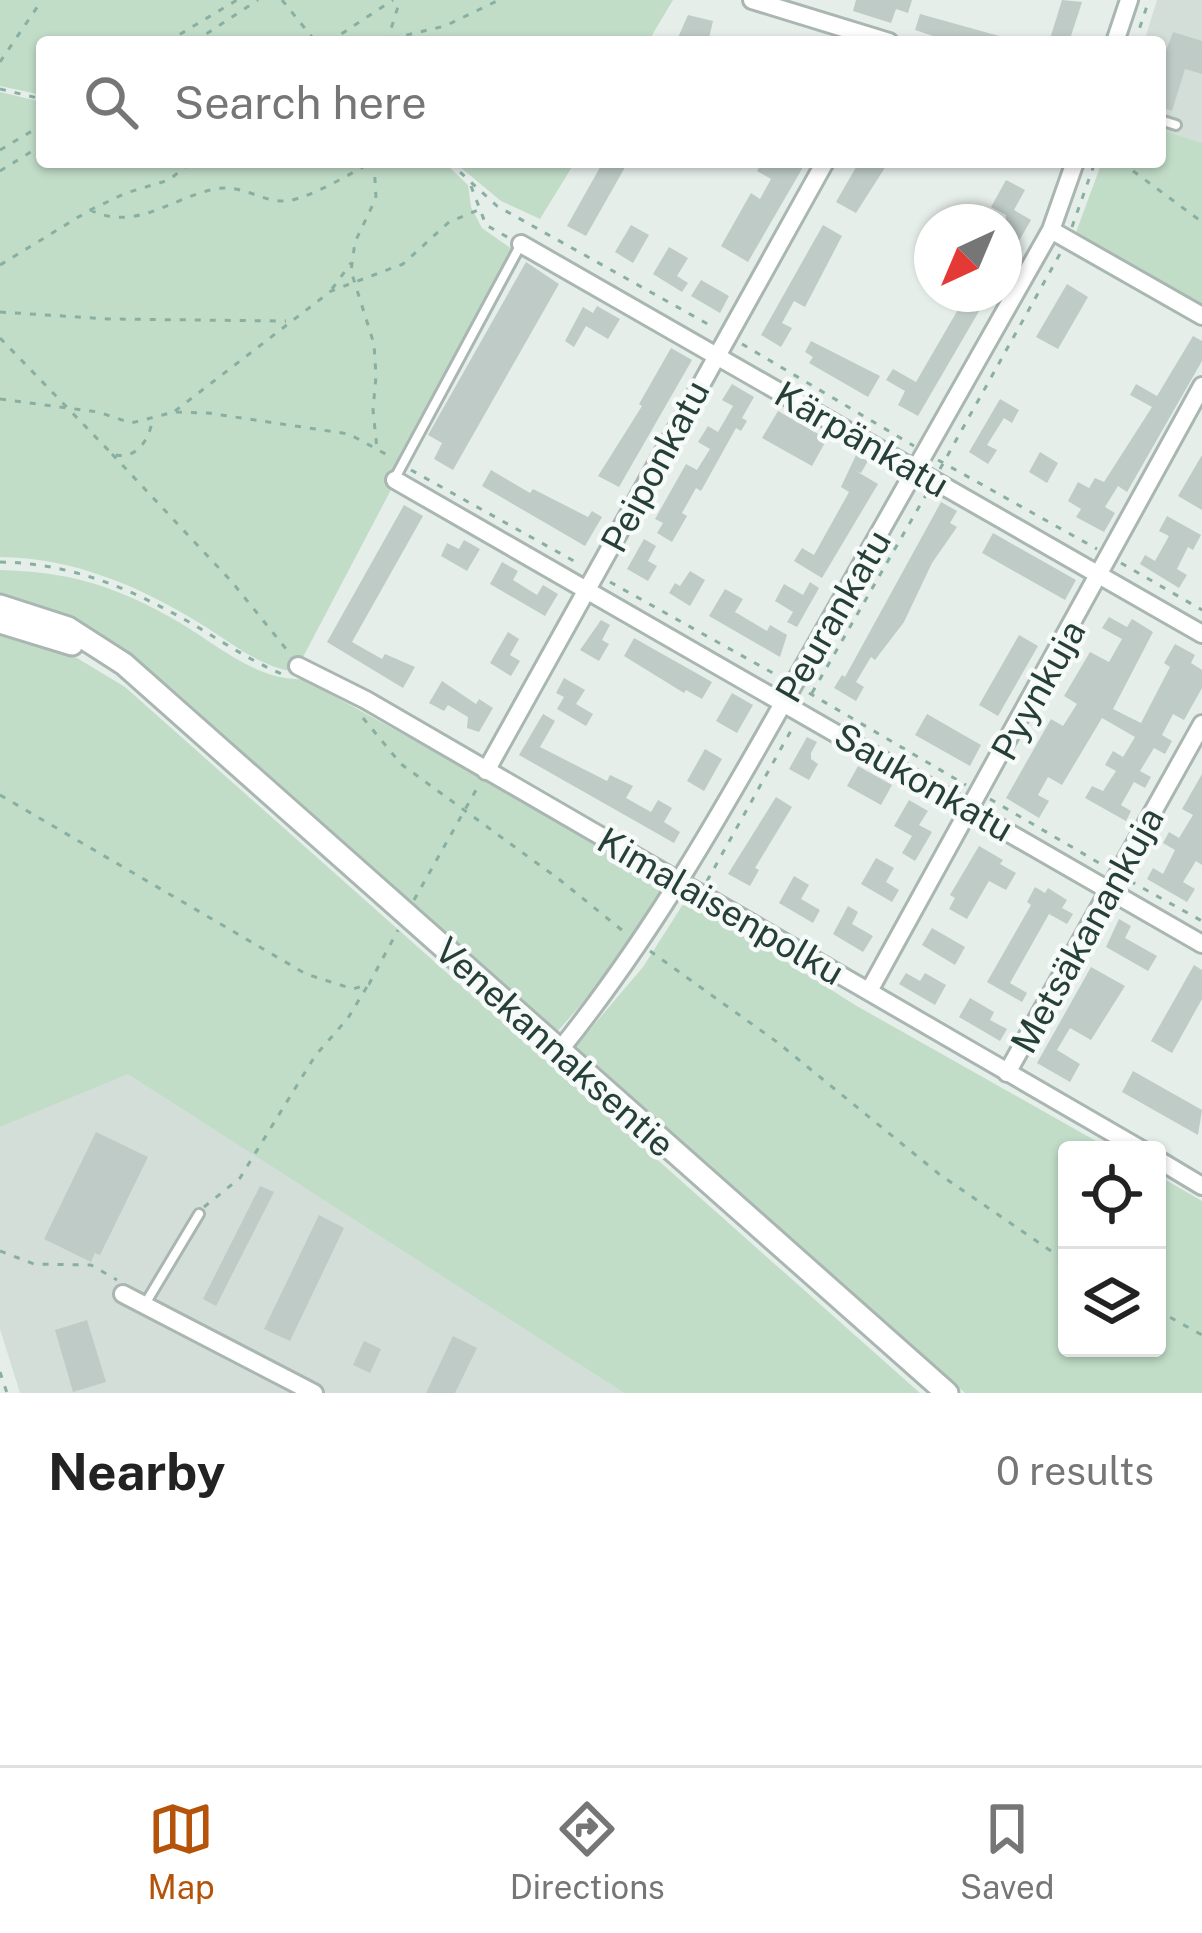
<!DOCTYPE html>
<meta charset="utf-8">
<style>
:root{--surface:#fff;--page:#f2f2f2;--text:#222;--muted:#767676;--line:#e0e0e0;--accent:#b45309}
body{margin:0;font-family:"Public Sans",sans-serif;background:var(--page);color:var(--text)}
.controls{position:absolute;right:36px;bottom:36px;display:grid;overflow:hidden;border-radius:12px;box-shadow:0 3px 9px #0004}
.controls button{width:108px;height:108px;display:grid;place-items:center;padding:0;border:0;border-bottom:3px solid var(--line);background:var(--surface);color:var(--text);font:60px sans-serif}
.compass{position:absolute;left:914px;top:204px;width:108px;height:108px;border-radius:50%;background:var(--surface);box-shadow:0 3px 9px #0004;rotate:224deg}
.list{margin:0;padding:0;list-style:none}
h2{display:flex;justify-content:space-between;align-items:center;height:156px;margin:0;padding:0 48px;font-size:51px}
h2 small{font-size:39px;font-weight:400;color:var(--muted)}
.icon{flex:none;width:66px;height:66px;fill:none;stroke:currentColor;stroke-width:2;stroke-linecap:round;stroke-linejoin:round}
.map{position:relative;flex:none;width:1202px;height:1393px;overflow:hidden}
.search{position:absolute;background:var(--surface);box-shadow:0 3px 9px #0004;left:36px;right:36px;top:36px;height:132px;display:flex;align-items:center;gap:30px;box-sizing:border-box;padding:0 42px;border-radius:12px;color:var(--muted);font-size:45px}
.sheet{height:372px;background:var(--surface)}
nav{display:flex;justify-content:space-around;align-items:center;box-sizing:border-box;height:168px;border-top:3px solid var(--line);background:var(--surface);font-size:33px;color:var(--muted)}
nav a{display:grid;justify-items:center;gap:6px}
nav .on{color:var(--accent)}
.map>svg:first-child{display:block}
</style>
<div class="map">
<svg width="1202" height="1393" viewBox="0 0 1202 1393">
<rect width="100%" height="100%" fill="#e6eeea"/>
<path fill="#d4ded9" d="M1157,0h45v143l-42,-14v-87h-16z
M128,1073l496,320h-604l-20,-64v-202z"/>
<path fill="#c1ddc8" d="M0,0h673l-25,42h-606v53l-42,-9z
M0,92l42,10v60h402l24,23 3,22 11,21 34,24 -214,407 -10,12c-32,-4 -63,-30 -91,-47 -62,-38 -127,-66 -201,-67z
M1160,129l42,14v163l-127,-71 27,-73h58z
M454,162h121l-35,57 -39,-18z
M0,570c68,2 110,14 170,47 41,22 85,65 133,62l172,95 191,113 -64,94 -46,52 -478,-411 -40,-16 -38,-8z
M0,632l77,26 48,29 795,706h-296l-496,-319 -128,53z
M687,898l168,107 257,145h-45v198h90v-173l45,26v192h-237l-259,-226 -131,-120 68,-80z"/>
<path fill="#becbc6" d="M856,0h56l-4,13 -12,-4 -5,14 -38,-12z
M1062,0l20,2 -13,40h-20z
M920,14l90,25 -1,3h-49l-24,-5 -21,-7z
M688,15l25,6 -5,21h-32z
M1173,32l29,9v33l-17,-5 -13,42 -12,-4v-40z
M603,162h25l-42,74 -19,-10z
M762,162l18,5 -5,-5h31l-58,100 -27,-16 30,-53 9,6 11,-20 -14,-8z
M859,162l27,4 -30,47 -20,-11z
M1006,180l19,10 -11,20 17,10 -27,47 2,-52 -15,-8z
M631,225l18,10 -16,28 -18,-11z
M823,225l19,11 -37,71 -11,-6 -12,22 10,5 -11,19 -20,-12z
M669,247l19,11 -11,18 11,7 -6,9 -29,-18z
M526,262l33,22 -106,186 -19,-11 8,-16 -14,-8z
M701,280l28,16 -9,17 -29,-17z
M1067,284l21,13 -30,52 -22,-12z
M967,294h22l-71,122 -20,-11 7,-14 -19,-11 7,-11 23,13z
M597,306l23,13 -12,20 -22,-13 -12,21 -9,-6 18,-34 10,6z
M1193,336l9,5v20l-75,131 -9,-6 -13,21 10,6 -11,19 -28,-15 5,-8 -13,-8 10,-19 11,6 6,-10 9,4 48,-75 -22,-12 6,-11 21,12z
M811,341l69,35 -12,21 -59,-34 4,-6 -8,-5z
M671,348l21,12 -73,127 -21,-11 44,-70 -3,-2z
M732,384l22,13 -12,21 5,3 -6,10 -5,-3 -35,63 -5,-3 -14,25 5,3 -15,26 -15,-9 6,-10 -8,-4 31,-55 11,6 13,-21 -12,-7 10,-16 10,6 15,-26 -11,-6z
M1000,399l19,11 -7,13 -8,-5 -17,27 10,5 -9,14 -19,-12z
M778,411l49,28 -15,27 -50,-28z
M1040,452l18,11 -11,20 -18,-11z
M856,455l12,6 -7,12 -5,-2 22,13 -56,94 -28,-17 8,-13 12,7 35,-63 -8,-5z
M1202,455v55l-24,-14z
M491,470l39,23 3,-4 55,28 4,-6 10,6 -17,29 -103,-60z
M941,502l16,9 -7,12 7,4 -25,36 -28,59 -29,38 -4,-3 -15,25 8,5 -8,14 -22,-13 8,-13 3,2z
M404,505l19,11 -71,126 30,17 3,-5 30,13 -12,21 -76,-46z
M1167,516l34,19 -8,15 -5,-3 -11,22 10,6 -8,13 -39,-24 5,-9 10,6 14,-25 -10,-5z
M993,533l83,47 -11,20 -83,-47z
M644,539l12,7 -8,15 9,5 -9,15 -21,-12z
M464,540l16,9 -13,22 -26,-15 6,-13 12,6z
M502,562l16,9 -5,9 24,15 6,-10 15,9 -13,22 -55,-32z
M690,571l15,9 -15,26 -21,-13 6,-10 5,3z
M810,582l9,6 -22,39 -10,-5 6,-10 -18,-11 9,-17 19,11z
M725,589l18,10 -8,13 32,19 3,-6 17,10 -7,22 -71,-41z
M1109,617l18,10 5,-8 21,13 -40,77 28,14 29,-56 -6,-4 11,-19 20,11 -4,8 11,7v18l-18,32 -11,-6 -11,21 10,6 -7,13 -11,-6 -14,23 11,6 -6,11 -11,-6 -13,23 10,6 -5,10 -41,-23 7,-12 11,5 13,-20 -11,-6 8,-14 10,6 12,-20 -33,-19 -40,67 -14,-8 -10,18 11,6 -10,17 -33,-20 45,-79 12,7 14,-22 -13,-8 26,-44 19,10 13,-23 -20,-11z
M601,620l9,5 -8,15 7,4 -10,17 -19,-11z
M508,632l11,7 -9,16 10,6 -9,15 -21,-13z
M1019,635l19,11 -40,70 -19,-11z
M634,638l78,44 -10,17 -16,-9 -2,3 -60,-37z
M564,678l21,12 -9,14 17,10 -7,12 -29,-17 7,-12 -8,-4z
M442,681l34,23 3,-5 14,9 -14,24 -12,-4 1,-11 -20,-12 -4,6 -15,-8z
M732,693l21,12 -16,28 -21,-12z
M543,714l12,7 -15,26 67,34 3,-6 23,11 -7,12 25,14 7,-12 14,8 -8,14 16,10 -6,11 -155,-88z
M927,714l54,31 -11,21 -55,-31z
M807,737l10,5 -6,11v6l7,5 -9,16 -20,-11z
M705,749l17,10 -18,32 -17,-10z
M858,766l34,19 -11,20 -34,-19z
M1202,774v91l-6,-4 -13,21 12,7 -8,13 -40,-23 6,-11 10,6 12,-24 -12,-7 6,-11 10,6 14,-23 -11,-6z
M776,797l16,10 -37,61 4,2 -9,16 -22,-12z
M909,800l19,11 -9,14 13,7 -17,29 -13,-8 10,-17 -18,-10z
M979,846l24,14 -3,4 16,9 -10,17 -17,-9 -22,38 -18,-10 6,-11 -5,-3z
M876,858l18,10 -8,14 13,8 -7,12 -31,-18z
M794,876l15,9 -8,14 19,11 -7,13 -34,-20z
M1035,887l10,6 3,-5 19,12 -5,8 11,6 -6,10 -18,-10 -39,69 17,10 -5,9 -35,-20 44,-77 -4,-3z
M848,906l10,6 -6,12 21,12 -10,16 -30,-18z
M1119,919l12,7 -6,12 32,18 -9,15 -42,-24z
M932,928l33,19 -10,18 -33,-20z
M1194,965l8,5v29l-30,54 -21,-12z
M1091,967l34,19 -34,54 -21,-12 -13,22 23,14 -10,18 -33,-19z
M906,973l14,8 5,-8 21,12 -11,20 -36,-21z
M970,998l24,14 -4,8 17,9 -7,12 -41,-24z
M1133,1071l69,39 -4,25 -76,-43z
M96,1132l52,25 -48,98 -5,-2 -4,9 -47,-23z
M260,1186l14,6 -58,114 -13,-7z
M319,1215l25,13 -54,113 -26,-12z
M87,1320l19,62 -33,10 -18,-62z
M453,1336l24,12 -22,45h-29z
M364,1341l17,8 -11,24 -17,-8z"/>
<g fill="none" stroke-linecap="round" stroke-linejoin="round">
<g stroke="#a9b6b1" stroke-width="14">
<path id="service" d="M1160,120l16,5
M395,478l126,-234
M145,1304l54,-90"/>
</g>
<g stroke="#a9b6b1" stroke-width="22">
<path id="minor" d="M752,0l137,42
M1115,42l14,-42
M1051,230l151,86
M521,244l681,390
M395,480l807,464
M298,666l68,34 776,450
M486,771l339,-609
M869,991l333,-605
M559,1051c98,-121 173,-257 249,-392 81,-143 162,-286 243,-429l24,-68
M1007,1073l195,-349
M1157,1159l45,27
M123,1294l191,99"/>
</g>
<g stroke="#a9b6b1" stroke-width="27">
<path id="tertiary" d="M0,606l68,22 56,36 823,729
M0,622l72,22"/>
</g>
<path stroke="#89afa2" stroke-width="3" stroke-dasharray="6 9" stroke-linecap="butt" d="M282,0l34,42
M167,42l70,-42
M194,42l64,-42
M329,42l64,-42
M377,42l68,-16 54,-26
M387,42l13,-42
M1135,42l14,-42
M0,62l42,-62
M0,89l42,10
M0,150l42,-25
M374,162l2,36 -21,44 -4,29 23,73 2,32 -3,34 4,39
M449,162l48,44 216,121
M1121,162l81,60
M0,171l42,-26
M471,186l15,39 23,13
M90,210c46,22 81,-12 125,-21 32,-6 51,19 81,10 26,-8 52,-24 76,-37
M1072,227l23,-65
M0,265l90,-55 36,-17 43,-13 22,-18
M332,289l19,-26
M0,312l109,7 177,2
M0,338l112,116c22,7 36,-11 40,-32
M742,344l172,102
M0,399l98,13 33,11 43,-11 34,1 141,21 44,24
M175,411l156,-120 72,-27 46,-42 29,-12
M112,454l120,128 59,73
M938,460l159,89
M940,469l121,-217
M411,470l170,95
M0,562c61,1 115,20 169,49 39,20 74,47 115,64
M1121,563l81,47
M610,582l170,95
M809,693l157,92
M812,693l115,-200
M363,718l38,46 159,116 68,55
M0,795l306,179 47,15 16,-5 29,-54
M990,799l116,68
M707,881l86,-154
M1130,881l72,40
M414,900l66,-117
M650,951l127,91 162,132 128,88
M204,1207l36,-29 75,-122 33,-38 20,-33
M0,1251l34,13 57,1 26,15
M1157,1310l45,25
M0,1372l7,21"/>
<use href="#service" stroke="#fff" stroke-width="8"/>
<use href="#minor" stroke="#fff" stroke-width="16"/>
<use href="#tertiary" stroke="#fff" stroke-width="21"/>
</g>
<g text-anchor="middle" stroke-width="9" stroke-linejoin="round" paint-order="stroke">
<g font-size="36" fill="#263f38" stroke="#f6faf8">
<text transform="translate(862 439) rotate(30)" y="13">Kärpänkatu</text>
<text transform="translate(655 466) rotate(-62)" y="13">Peiponkatu</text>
<text transform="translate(833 616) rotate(-60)" y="13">Peurankatu</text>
<text transform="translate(1038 690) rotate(-61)" y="13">Pyynkuja</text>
<text transform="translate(924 782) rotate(30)" y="13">Saukonkatu</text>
<text transform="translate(721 906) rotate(30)" y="13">Kimalaisenpolku</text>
<text transform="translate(1087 930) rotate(-61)" y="13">Metsäkanankuja</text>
<text transform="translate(555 1047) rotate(42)" y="13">Venekannaksentie</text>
</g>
</g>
</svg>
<div class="controls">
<button><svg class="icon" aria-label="locate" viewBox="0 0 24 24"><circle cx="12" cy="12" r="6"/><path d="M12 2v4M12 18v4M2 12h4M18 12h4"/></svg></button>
<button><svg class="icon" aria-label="layers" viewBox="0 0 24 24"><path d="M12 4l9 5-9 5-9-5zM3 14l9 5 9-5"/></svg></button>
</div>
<svg class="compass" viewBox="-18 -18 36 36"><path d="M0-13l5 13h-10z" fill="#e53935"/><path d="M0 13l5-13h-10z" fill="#767676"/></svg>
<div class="search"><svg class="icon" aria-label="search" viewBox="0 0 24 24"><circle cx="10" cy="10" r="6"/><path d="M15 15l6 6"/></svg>Search here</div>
</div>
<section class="sheet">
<h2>Nearby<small>0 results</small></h2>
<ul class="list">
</ul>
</section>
<nav>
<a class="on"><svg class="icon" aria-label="map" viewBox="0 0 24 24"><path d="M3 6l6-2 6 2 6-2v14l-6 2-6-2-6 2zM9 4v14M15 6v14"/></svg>Map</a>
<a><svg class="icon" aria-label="directions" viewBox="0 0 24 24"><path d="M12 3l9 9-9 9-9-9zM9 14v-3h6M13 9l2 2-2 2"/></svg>Directions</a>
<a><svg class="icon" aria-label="saved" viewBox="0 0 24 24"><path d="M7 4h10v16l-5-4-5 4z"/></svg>Saved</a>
</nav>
